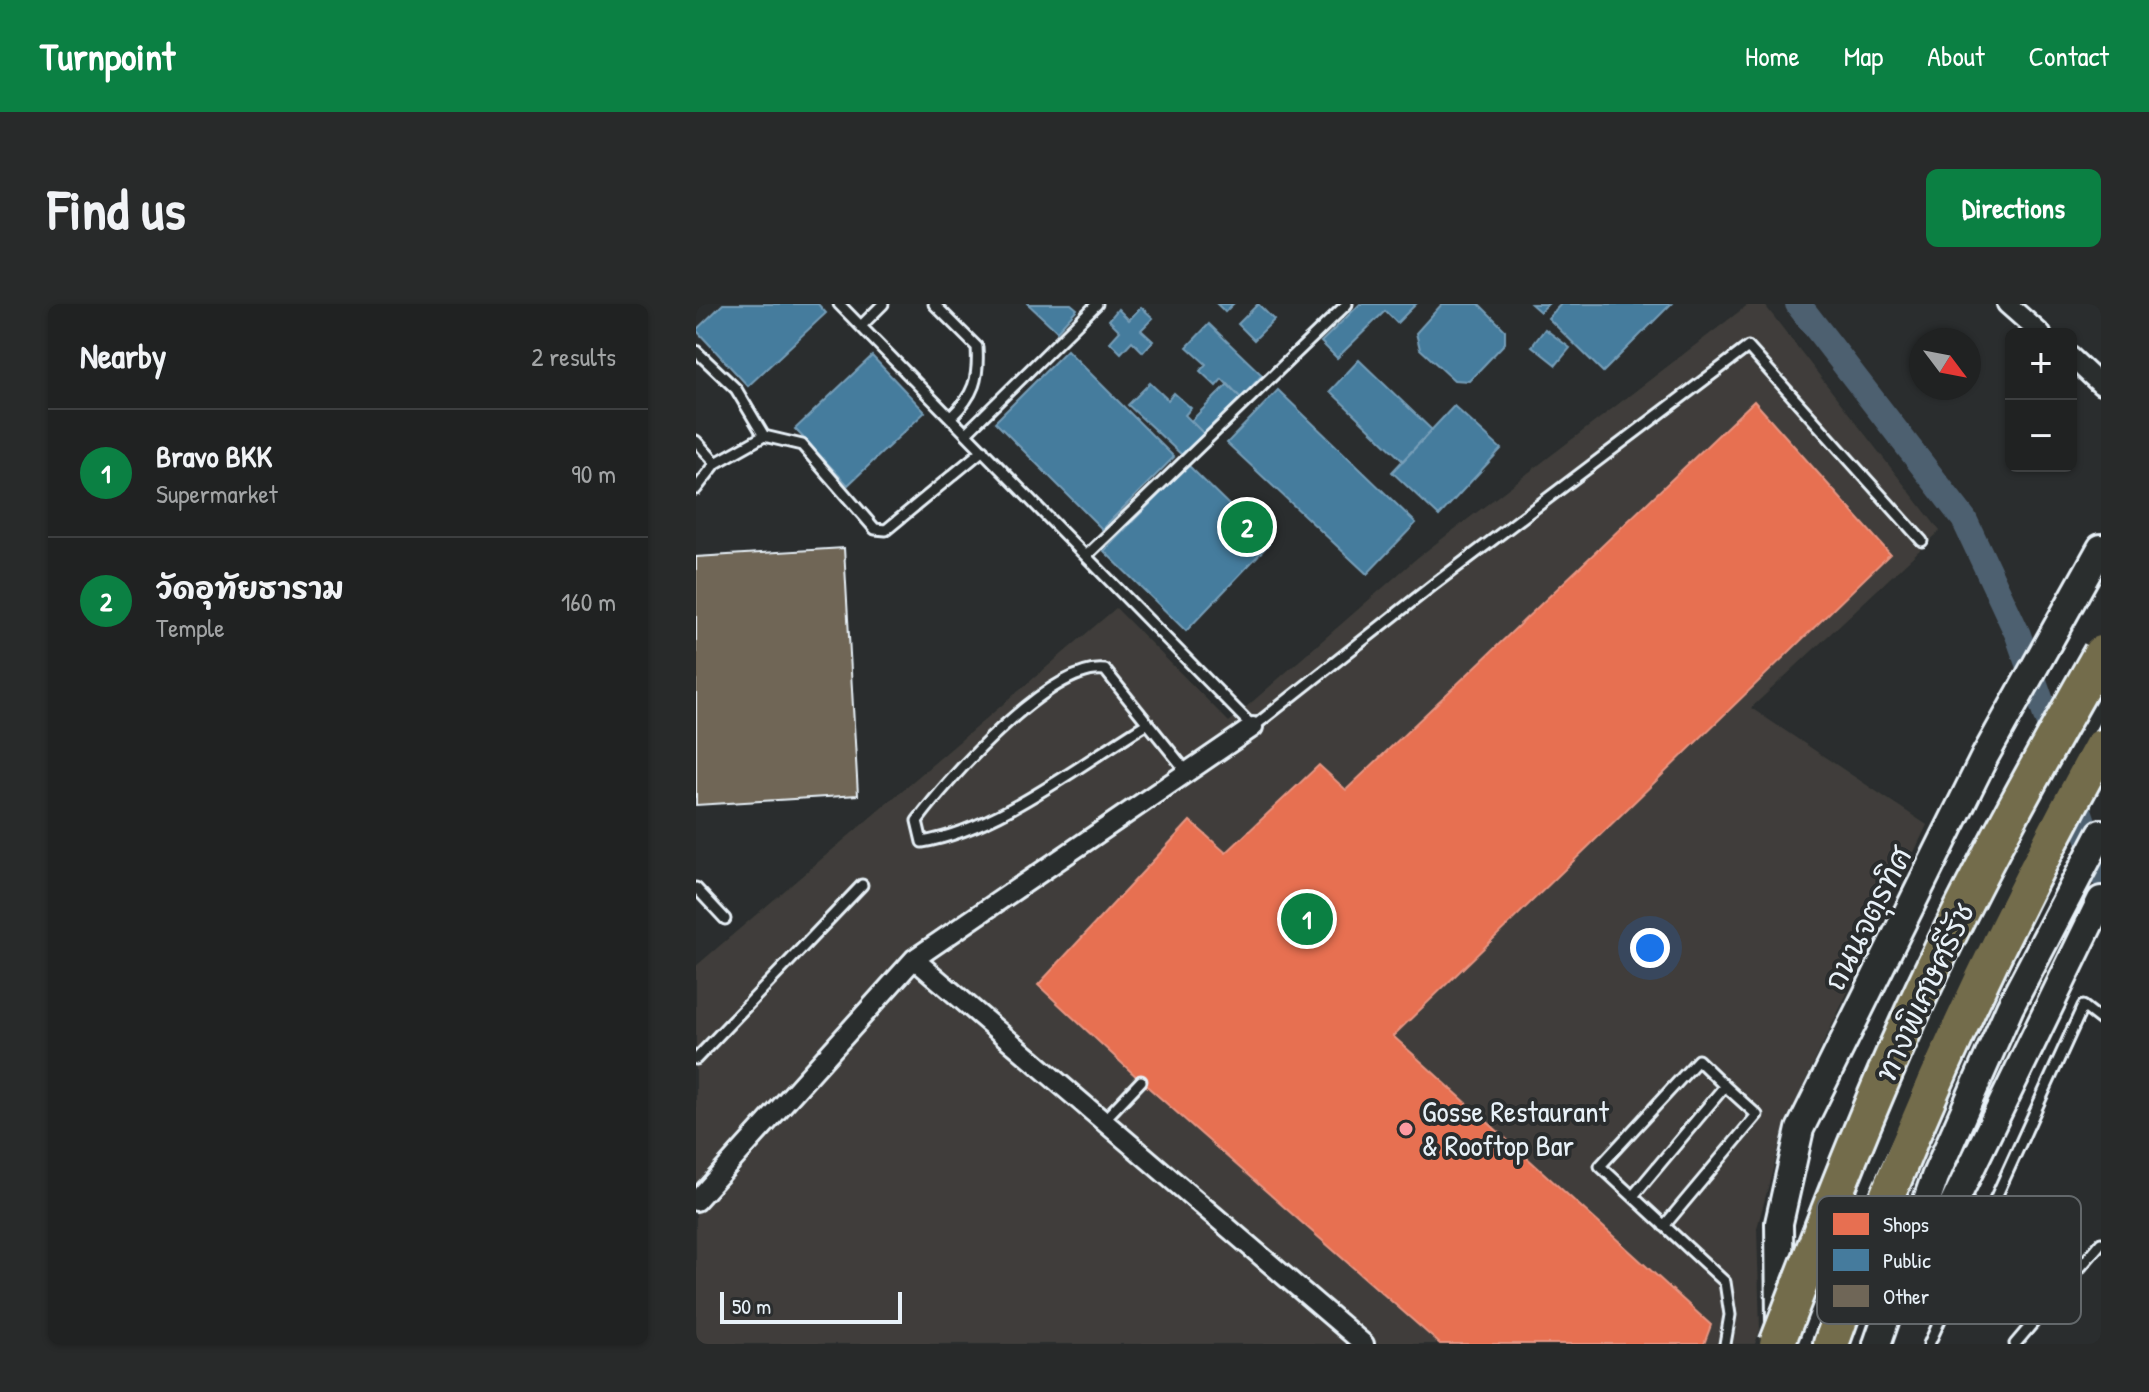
<!DOCTYPE html>
<meta charset="utf-8">
<style>
:root{--surface:#202222;--page:#282a2a;--text:#f1f3f6;--muted:#a2a4a5;--line:#3d3f40;--accent:#0b8043}
body{margin:0;font-family:"Patrick Hand","Playpen Sans Thai",sans-serif;background:var(--page);color:var(--text)}
.controls{position:absolute;right:24px;top:24px;display:grid;overflow:hidden;border-radius:12px;box-shadow:0 2px 6px #0004}
.controls button{width:72px;height:72px;display:grid;place-items:center;padding:0;border:0;border-bottom:2px solid var(--line);background:var(--surface);color:var(--text);font:40px sans-serif}
.compass{position:absolute;left:1213px;top:24px;width:72px;height:72px;border-radius:50%;background:var(--surface);box-shadow:0 2px 6px #0004;rotate:122deg}
.scale{position:absolute;left:24px;bottom:20px;width:182px;box-sizing:border-box;padding-left:8px;border:4px solid #e8f1f8;border-top:0;font-size:22px;line-height:28px;white-space:nowrap;color:#e8f1f8;-webkit-text-stroke:6px #2a2d2e;paint-order:stroke}
.you{position:absolute;left:954px;top:644px;width:28px;height:28px;margin:-20px;border:6px solid #fff;border-radius:50%;background:#1a73e8;box-shadow:0 0 0 12px #1a73e833}
.badge{display:grid;place-items:center;width:52px;height:52px;border-radius:50%;background:var(--accent);color:#fff;font-size:26px;font-weight:700}
.pin{position:absolute;translate:-50% -50%;border:4px solid #fff;box-shadow:0 2px 8px #0006}
.list{margin:0;padding:0;list-style:none}
h2{display:flex;justify-content:space-between;align-items:center;height:104px;margin:0;padding:0 32px;font-size:34px}
h2 small{font-size:26px;font-weight:400;color:var(--muted)}
.list li{display:grid;grid-template-columns:52px 1fr auto;gap:24px;align-items:center;box-sizing:border-box;height:128px;padding:0 32px;border-top:2px solid var(--line)}
.list b{display:block;font-size:30px;white-space:nowrap}
.list p{margin:0;font-size:26px;white-space:nowrap;color:var(--muted)}
.list em{font-size:26px;font-style:normal;color:var(--muted)}
.map{position:relative;flex:none;width:1405px;height:1040px;overflow:hidden;border-radius:12px}
header{display:flex;align-items:center;gap:48px;box-sizing:border-box;height:112px;padding:0 40px;background:var(--accent);color:#fff}
header strong{font-size:38px}
nav{display:flex;gap:44px;margin-inline-start:auto;font-size:28px}
.intro{display:flex;align-items:center;justify-content:space-between;box-sizing:border-box;height:192px;padding:0 48px}
h1{margin:0;font-size:56px}
.button{padding:20px 36px;border-radius:12px;background:var(--accent);color:#fff;font-size:28px;font-weight:700}
main{display:flex;gap:48px;padding:0 48px}
aside{flex:1;background:var(--surface);border-radius:12px;box-shadow:0 2px 6px #0004}
.map>svg:first-child{display:block}
</style>
<header>
<strong>Turnpoint</strong>
<nav><a>Home</a><a>Map</a><a>About</a><a>Contact</a></nav>
</header>
<div class="intro"><h1>Find us</h1><a class="button">Directions</a></div>
<main>
<aside>
<h2>Nearby<small>2 results</small></h2>
<ul class="list">
<li><span class="badge">1</span><div><b>Bravo BKK</b><p>Supermarket</p></div><em>90 m</em></li>
<li><span class="badge">2</span><div><b>วัดอุทัยธาราม</b><p>Temple</p></div><em>160 m</em></li>
</ul>
</aside>
<div class="map">
<svg width="1405" height="1040" viewBox="0 0 1405 1040">
<rect width="100%" height="100%" fill="#2a2d2e"/>
<filter id="ink" filterUnits="userSpaceOnUse"><feTurbulence type="fractalNoise" baseFrequency=".0125" numOctaves="2"/><feDisplacementMap in="SourceGraphic" scale="16" xChannelSelector="R" yChannelSelector="G"/><feConvolveMatrix kernelMatrix="1 2 1 2 8 2 1 2 1" color-interpolation-filters="sRGB"/></filter>
<g filter="url(#ink)">
<path fill="#3f3e3a" d="M1053,0h15l176,227 -189,177 176,117 -141,297 -29,106 3,102 -5,14h-1059v-378l420,-358 113,114 188,-164z"/>
<path fill="#e76f51" stroke="#e79683" stroke-width="2" d="M1058,97l136,153 -497,482 318,289 -7,19h-264l-299,-263 -103,-96 152,-164 36,32 93,-88 27,25z"/>
<path fill="#457b9d" stroke="#769eb8" stroke-width="2" d="M27,0h95l8,9 -78,73 -52,-56z
M332,0h43l6,5 -20,22z
M521,0h16l-8,8z
M562,0l16,16 -20,20 -16,-16z
M664,0h56l-19,19 -12,-12 -48,47 -16,-16z
M746,0h37l26,26v13l-36,38 -15,-1 -34,-31 -4,-16z
M835,0h17l-8,8z
M865,0h110l-68,68 -55,-54z
M445,3l12,11 -12,12 12,11 -10,11 -11,-11 -11,12 -11,-11 10,-11 -11,-11 9,-11 11,11z
M513,20l53,51 -21,23 -19,-19 -6,7 -16,-15 6,-7 -19,-17z
M849,25l25,19 -14,17 -24,-19z
M371,46l107,107 -72,72 -107,-107z
M176,52l53,56 -77,73 -53,-56z
M663,56l73,70 -29,31 -73,-70z
M454,79l18,17 6,-7 17,15 -6,7 19,19 -21,22 -55,-51z
M532,80l13,14 -37,36 -13,-13z
M582,86l138,133 -49,51 -140,-131z
M758,102l47,43 -62,67 -47,-44z
M492,161l81,79 -83,87 -82,-80z"/>
<g fill="none" stroke-linecap="round" stroke-linejoin="round">
<path stroke="#4e6070" stroke-width="26" d="M1102,0l166,215 54,116 40,115
M1375,483l30,87"/>
</g>
<path fill="#6f6657" stroke="#e8f1f8" stroke-width="2" d="M148,244l14,247 -162,10v-248z"/>
<g fill="none" stroke-linecap="round" stroke-linejoin="round">
<g stroke="#e8f1f8" stroke-width="15">
<path id="lane" d="M143,0l414,423 180,-142 315,-238 174,194
M238,0l43,43c2,32 -3,48 -26,70
M165,22l22,-22
M0,47l40,38 28,47
M270,129l131,-129
M0,137l20,22
M0,185l20,-26 48,-27 38,9 73,84 11,1 97,-80
M390,252l261,-252
M452,419c-66,40 -150,107 -226,119l-5,-21c31,-42 134,-158 188,-151l82,102
M0,584l29,31
M0,755l166,-174
M407,817l38,-40
M937,892l92,-110 -27,-26 -98,106 125,116 5,33 -5,29
M968,922l93,-111 -32,-29
M1233,1040l154,-338 18,14
M1319,1040l86,-101"/>
</g>
<g stroke="#e8f1f8" stroke-width="24">
<path id="street" d="M1311,0l34,30
M1375,53l30,28
M218,655l450,385
M0,897l218,-242 339,-232"/>
</g>
<g stroke="#e8f1f8" stroke-width="32">
<path id="secondary" d="M1154,897l139,-303 112,-207
M1210,998l195,-402
M1084,1021l-1,-102 21,-94 185,-373 116,-208
M1181,1040l58,-167 75,-170 91,-174"/>
</g>
<g stroke="#e8f1f8" stroke-width="40">
<path id="highway" d="M1135,1040c73,-205 165,-406 270,-597"/>
</g>
<use href="#lane" stroke="#2a2d2e" stroke-width="9"/>
<use href="#street" stroke="#2a2d2e" stroke-width="18"/>
<use href="#secondary" stroke="#2a2d2e" stroke-width="26"/>
<use href="#highway" stroke="#736c4b" stroke-width="34"/>
<g stroke="#e8f1f8" stroke-width="40" stroke-linecap="butt">
<path id="highway-bridge" d="M1081,1040c46,-119 91,-238 145,-353 54,-116 116,-227 179,-338"/>
</g>
<use href="#highway-bridge" stroke="#736c4b" stroke-width="34"/>
</g>
</g>
<circle fill="#ff9aa2" stroke="#2a2d2e" stroke-width="3" cx="710" cy="825" r="8"/>
<g text-anchor="middle" stroke-width="8" stroke-linejoin="round" paint-order="stroke">
<g font-size="30" fill="#e8f1f8" stroke="#2a2d2e">
<text transform="translate(1172 615) rotate(-63)" y="10">ถนนจตุรทิศ</text>
<text transform="translate(1229 688) rotate(-65)" y="10">ทางพิเศษศรีรัช</text>
</g>
<g font-size="30" fill="#e8f1f8" stroke="#2a2d2e" text-anchor="start">
<text x="726" y="818">Gosse Restaurant<tspan x="726" dy="34">&amp; Rooftop Bar</tspan></text>
</g>
</g>
<rect x="1121" y="892" width="264" height="128" rx="12" fill="#2a2d2e" stroke="#63686b" stroke-width="2"/>
<rect x="1137" y="909" width="36" height="22" fill="#e76f51"/>
<rect x="1137" y="945" width="36" height="22" fill="#457b9d"/>
<rect x="1137" y="981" width="36" height="22" fill="#6f6657"/>
<g font-size="22" fill="#e8f1f8">
<text x="1187" y="928">Shops</text>
<text x="1187" y="964">Public</text>
<text x="1187" y="1000">Other</text>
</g>
</svg>
<div class="controls">
<button>+</button>
<button>−</button>
</div>
<svg class="compass" viewBox="-18 -18 36 36"><path d="M0-13l5 13h-10z" fill="#e53935"/><path d="M0 13l5-13h-10z" fill="#a2a4a5"/></svg>
<div class="scale">50 m</div>
<div class="you"></div>
<div class="pin badge" style="left:611px;top:615px">1</div>
<div class="pin badge" style="left:551px;top:223px">2</div>
</div>
</main>
